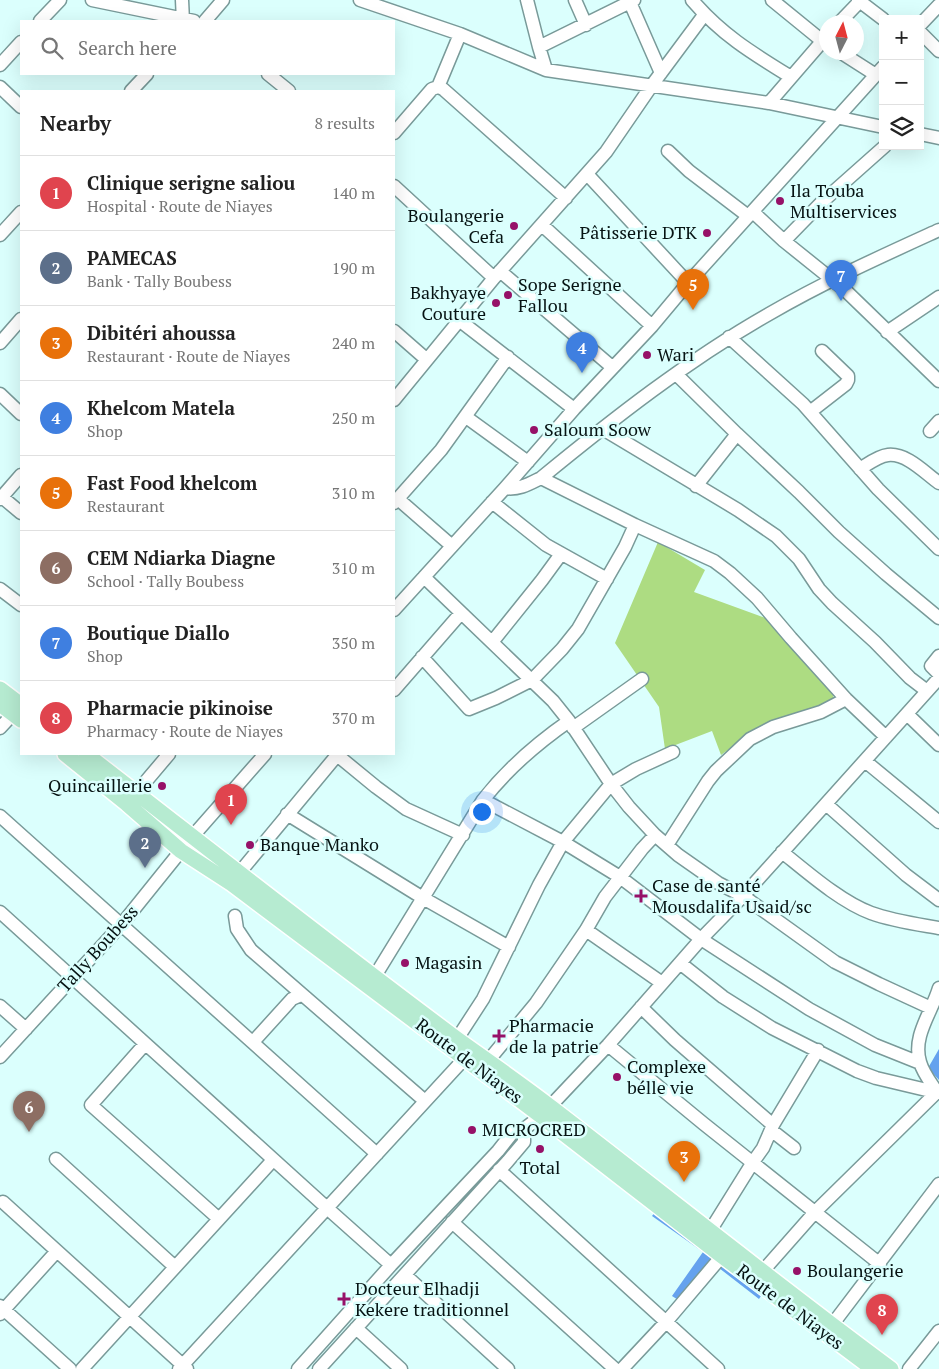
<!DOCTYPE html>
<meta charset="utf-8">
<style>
:root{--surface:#fff;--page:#f6f6f6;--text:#222;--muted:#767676;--line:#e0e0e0;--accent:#111827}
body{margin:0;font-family:"PT Serif",serif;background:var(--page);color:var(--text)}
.controls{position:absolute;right:15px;top:15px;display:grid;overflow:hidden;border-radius:0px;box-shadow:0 5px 20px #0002}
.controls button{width:45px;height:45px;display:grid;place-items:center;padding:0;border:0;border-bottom:1px solid var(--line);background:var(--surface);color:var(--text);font:25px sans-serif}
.compass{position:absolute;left:819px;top:15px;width:45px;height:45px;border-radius:50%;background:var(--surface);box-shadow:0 5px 20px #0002;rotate:6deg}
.you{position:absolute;left:481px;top:811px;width:18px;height:18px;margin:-12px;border:4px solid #fff;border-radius:50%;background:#1a73e8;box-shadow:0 0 0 8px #1a73e833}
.badge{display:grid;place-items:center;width:32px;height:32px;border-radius:50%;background:var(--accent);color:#fff;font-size:16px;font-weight:700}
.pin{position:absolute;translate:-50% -41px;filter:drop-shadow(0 1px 2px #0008)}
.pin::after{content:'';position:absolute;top:26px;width:18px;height:15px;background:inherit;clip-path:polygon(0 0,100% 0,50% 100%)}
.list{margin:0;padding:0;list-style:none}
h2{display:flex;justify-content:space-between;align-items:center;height:65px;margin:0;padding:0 20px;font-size:21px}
h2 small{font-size:16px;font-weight:400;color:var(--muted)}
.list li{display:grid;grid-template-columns:32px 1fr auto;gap:15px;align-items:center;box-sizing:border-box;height:75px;padding:0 20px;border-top:1px solid var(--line)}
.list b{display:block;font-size:19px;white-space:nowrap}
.list p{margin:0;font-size:16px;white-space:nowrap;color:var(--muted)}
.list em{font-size:16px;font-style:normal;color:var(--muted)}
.icon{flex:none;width:28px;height:28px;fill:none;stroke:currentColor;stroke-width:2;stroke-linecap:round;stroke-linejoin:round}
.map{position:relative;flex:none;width:939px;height:1369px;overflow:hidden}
.search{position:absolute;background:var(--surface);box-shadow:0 5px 20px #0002;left:20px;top:20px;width:375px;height:55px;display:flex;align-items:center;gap:12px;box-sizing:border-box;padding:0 18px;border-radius:0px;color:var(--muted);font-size:19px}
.panel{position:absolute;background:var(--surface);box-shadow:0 5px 20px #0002;left:20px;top:90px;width:375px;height:665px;border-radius:0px}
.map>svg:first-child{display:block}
</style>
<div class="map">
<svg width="939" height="1369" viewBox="0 0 939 1369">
<rect width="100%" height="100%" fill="#dbfffd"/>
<path fill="#addc82" d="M658,542l47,28 -11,22 74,27 61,64 6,19 -84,31 -30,22 -9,-24 -47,18 -6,-42 -44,-64z"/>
<path fill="#65a2ee" d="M939,1049v31l-11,-12z
M669,1194l105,82 -15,23 -40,-31 -36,35 -11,-7 31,-44 -51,-36z"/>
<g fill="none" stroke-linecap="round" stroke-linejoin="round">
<g stroke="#799a99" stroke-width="15">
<path id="minor" d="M92,0l102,21
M182,0l1,21
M360,0l100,34 86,36 223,33 114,24
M527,0l12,47
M575,0l11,25
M629,0l32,73
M692,0c30,35 60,53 99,77
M772,0l54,44
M858,0l25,19
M40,21l20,-21
M205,21l18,-21
M840,22l21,-22
M920,25l19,-20
M920,32l19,19
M840,52l36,23
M0,65l21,-23
M546,70l-7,-23 95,-47
M268,74l21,17
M0,87l21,20
M438,87l5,2 123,109
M131,91l16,-17
M769,103l57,-66
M394,133l38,-44 6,-2 22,-53
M920,134l19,4
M668,151l21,20 59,45
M587,174l101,109
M394,186l100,92
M753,212l31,29 61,49 94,91
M542,225l110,101
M0,235l21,-23
M784,241l38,-39 63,-56
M500,271l112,96
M459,320l115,89
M394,331l32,28
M887,332l52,-35
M729,337l74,67 75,85 61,60
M0,343l21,-24
M676,374l61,60 62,58 40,40 47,42 53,44
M0,394l21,20
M394,400l100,-122 112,-126 46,-67 52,-70
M810,412l36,-28 2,-4v-4l-26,-25
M466,417l62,45
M603,429l135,81 38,26 23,23 20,30 13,14 43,39 35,36 17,13
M930,431l9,-10
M860,469c8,-5 18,-13 28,-14 19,-2 37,18 51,28
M541,478l94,47 79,36 16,12 27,25 34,40 55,61 40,38
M696,486l41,-52
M505,488c14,2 24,-4 36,-10 72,-59 147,-118 228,-164 55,-32 113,-58 170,-84
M2,497l19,16
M0,499l21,-24
M398,499l54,47
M492,502l54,43 61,34
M394,503l47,-53 67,-93
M424,577l129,124 16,20 42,63 18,23 26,28 23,20 40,28 25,13 92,66 44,22 52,24
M0,589l21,16
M394,610l111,-122 69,-79 78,-83 36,-43 195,-216
M493,641l49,-61 19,-26
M939,656l-8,10 8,8
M422,657l47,52 27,-11 36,-18 30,-31 16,-20 47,-82 10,-22
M394,690l67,-77
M907,714l32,31
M0,728l13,-14
M573,728l69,-49
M337,755l39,32 30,22 57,26
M865,761l74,61
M136,793l33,-39
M483,800l80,42 57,35 81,62 108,70 66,36 45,18
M826,804l80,71 33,25
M287,814l136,84 86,49
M0,816l377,338
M667,845l41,-64 8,-10 34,-32 23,-12 48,-15 25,-13
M782,852c25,20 59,50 89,61 22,8 45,11 68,15
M240,872l98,-118
M0,912l327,296 64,57
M235,916l2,13 14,21 174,151
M586,930l76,53
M680,963l43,34 49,31 85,43 19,7 63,15
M375,976l108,-176c25,-32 53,-56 86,-79
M0,1006l26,23
M641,1007l34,33 98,85
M457,1039l26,-40 56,-114 24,-43 48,-58 25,-15 37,-17
M253,1042l39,-43 9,-4
M145,1044l-54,61 128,114
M608,1045l96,79 176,140
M0,1057l122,-133 70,-87 73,-83
M488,1061l48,-58 50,-73 19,-33 37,-48 13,-14
M771,1130l23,18
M56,1159l119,108
M499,1170l219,199
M3,1202l184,167
M452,1222l163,147
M710,1231l43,-69 10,-14 10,-23 45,-75
M762,1272l53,-60 122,-120c-6,-9 -14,-19 -17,-30 -8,-26 12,-50 19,-74
M405,1275l103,94
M0,1306l70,63
M0,1314l57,-63
M832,1325l107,-141
M356,1328l45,41
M82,1369l191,-209
M179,1369l286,-311
M298,1369l93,-104 107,-114 15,-19 11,-3 17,-13 67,-71 93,-106 42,-43 196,-218
M319,1369l189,-208 16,-19v-13
M622,1369l44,-47 56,-66
M909,1369l30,-38"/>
</g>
<g stroke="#fff" stroke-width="18">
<path id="major" d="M0,689l21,16
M0,704l21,16
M65,754l62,50 54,47 51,33 309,232 181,140 151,113
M86,754c123,95 246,192 371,285 32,23 64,45 95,69 113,87 224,176 339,261"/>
</g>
<use href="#minor" stroke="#fff" stroke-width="12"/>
<use href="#major" stroke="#b6ebd1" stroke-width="15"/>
</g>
<g fill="#961168" stroke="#dbfffd" stroke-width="2">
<circle cx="780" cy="201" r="5"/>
<circle cx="514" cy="226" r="5"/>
<circle cx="707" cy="233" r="5"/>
<circle cx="508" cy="295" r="5"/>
<circle cx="496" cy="303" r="5"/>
<circle cx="647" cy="355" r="5"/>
<circle cx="534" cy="430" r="5"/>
<circle cx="162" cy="786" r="5"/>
<circle cx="250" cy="845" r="5"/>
<path d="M638.5 888.5h5v5h5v5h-5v5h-5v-5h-5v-5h5z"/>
<circle cx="405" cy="963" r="5"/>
<path d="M496.5 1028.5h5v5h5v5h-5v5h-5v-5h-5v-5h5z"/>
<circle cx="617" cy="1077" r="5"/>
<circle cx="472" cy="1130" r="5"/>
<circle cx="540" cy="1149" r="5"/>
<circle cx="797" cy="1271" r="5"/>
<path d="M341.5 1291.5h5v5h5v5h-5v5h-5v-5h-5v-5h5z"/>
</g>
<g text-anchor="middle" stroke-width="5" stroke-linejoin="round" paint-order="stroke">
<g font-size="18" fill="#061313" stroke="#dbfffd" text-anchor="start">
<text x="790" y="197">Ila Touba<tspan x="790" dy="21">Multiservices</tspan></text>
<text x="504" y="222" text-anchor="end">Boulangerie<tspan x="504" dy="21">Cefa</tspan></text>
<text x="697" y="239" text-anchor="end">Pâtisserie DTK</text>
<text x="518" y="291">Sope Serigne<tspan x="518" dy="21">Fallou</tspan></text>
<text x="486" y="299" text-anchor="end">Bakhyaye<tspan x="486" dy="21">Couture</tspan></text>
<text x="657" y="361">Wari</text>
<text x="544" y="436">Saloum Soow</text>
<text x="152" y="792" text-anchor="end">Quincaillerie</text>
<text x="260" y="851">Banque Manko</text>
<text x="652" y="892">Case de santé<tspan x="652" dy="21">Mousdalifa Usaid/sc</tspan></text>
<text x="415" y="969">Magasin</text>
<text x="509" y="1032">Pharmacie<tspan x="509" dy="21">de la patrie</tspan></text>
<text x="627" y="1073">Complexe<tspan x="627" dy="21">bélle vie</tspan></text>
<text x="482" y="1136">MICROCRED</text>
<text x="540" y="1174" text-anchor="middle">Total</text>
<text x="807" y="1277">Boulangerie</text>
<text x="355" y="1295">Docteur Elhadji<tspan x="355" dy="21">Kekere traditionnel</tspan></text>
</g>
<g font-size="18" fill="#061313" stroke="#dbfffd">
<text transform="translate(98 949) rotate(-48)" y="6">Tally Boubess</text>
<text transform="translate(469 1061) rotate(37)" y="6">Route de Niayes</text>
<text transform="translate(790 1307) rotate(37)" y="6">Route de Niayes</text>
</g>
</g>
</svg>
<div class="controls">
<button>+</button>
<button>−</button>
<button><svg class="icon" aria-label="layers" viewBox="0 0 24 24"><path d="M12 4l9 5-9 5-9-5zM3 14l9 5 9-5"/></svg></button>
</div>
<svg class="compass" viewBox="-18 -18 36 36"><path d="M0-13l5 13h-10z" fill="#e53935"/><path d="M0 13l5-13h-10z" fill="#767676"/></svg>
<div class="you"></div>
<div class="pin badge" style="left:231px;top:825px;background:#e0444e">1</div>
<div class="pin badge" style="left:145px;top:868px;background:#5c6f8a">2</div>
<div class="pin badge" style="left:684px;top:1182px;background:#e8710a">3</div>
<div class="pin badge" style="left:582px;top:373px;background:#3f7fe0">4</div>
<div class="pin badge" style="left:693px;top:310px;background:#e8710a">5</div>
<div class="pin badge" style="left:29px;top:1132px;background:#8d6e63">6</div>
<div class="pin badge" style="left:841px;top:301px;background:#3f7fe0">7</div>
<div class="pin badge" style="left:882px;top:1335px;background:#e0444e">8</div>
<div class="search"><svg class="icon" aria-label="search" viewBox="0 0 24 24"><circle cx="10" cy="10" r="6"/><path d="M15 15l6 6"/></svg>Search here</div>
<section class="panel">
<h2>Nearby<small>8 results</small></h2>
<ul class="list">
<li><span class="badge" style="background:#e0444e">1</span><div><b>Clinique serigne saliou</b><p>Hospital · Route de Niayes</p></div><em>140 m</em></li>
<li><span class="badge" style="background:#5c6f8a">2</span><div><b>PAMECAS</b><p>Bank · Tally Boubess</p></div><em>190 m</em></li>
<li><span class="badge" style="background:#e8710a">3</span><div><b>Dibitéri ahoussa</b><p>Restaurant · Route de Niayes</p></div><em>240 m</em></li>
<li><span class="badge" style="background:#3f7fe0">4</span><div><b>Khelcom Matela</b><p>Shop</p></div><em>250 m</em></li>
<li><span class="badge" style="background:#e8710a">5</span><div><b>Fast Food khelcom</b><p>Restaurant</p></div><em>310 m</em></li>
<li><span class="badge" style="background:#8d6e63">6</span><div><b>CEM Ndiarka Diagne</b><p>School · Tally Boubess</p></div><em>310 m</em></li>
<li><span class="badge" style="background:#3f7fe0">7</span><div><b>Boutique Diallo</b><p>Shop</p></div><em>350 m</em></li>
<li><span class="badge" style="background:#e0444e">8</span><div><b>Pharmacie pikinoise</b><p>Pharmacy · Route de Niayes</p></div><em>370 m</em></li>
</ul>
</section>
</div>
